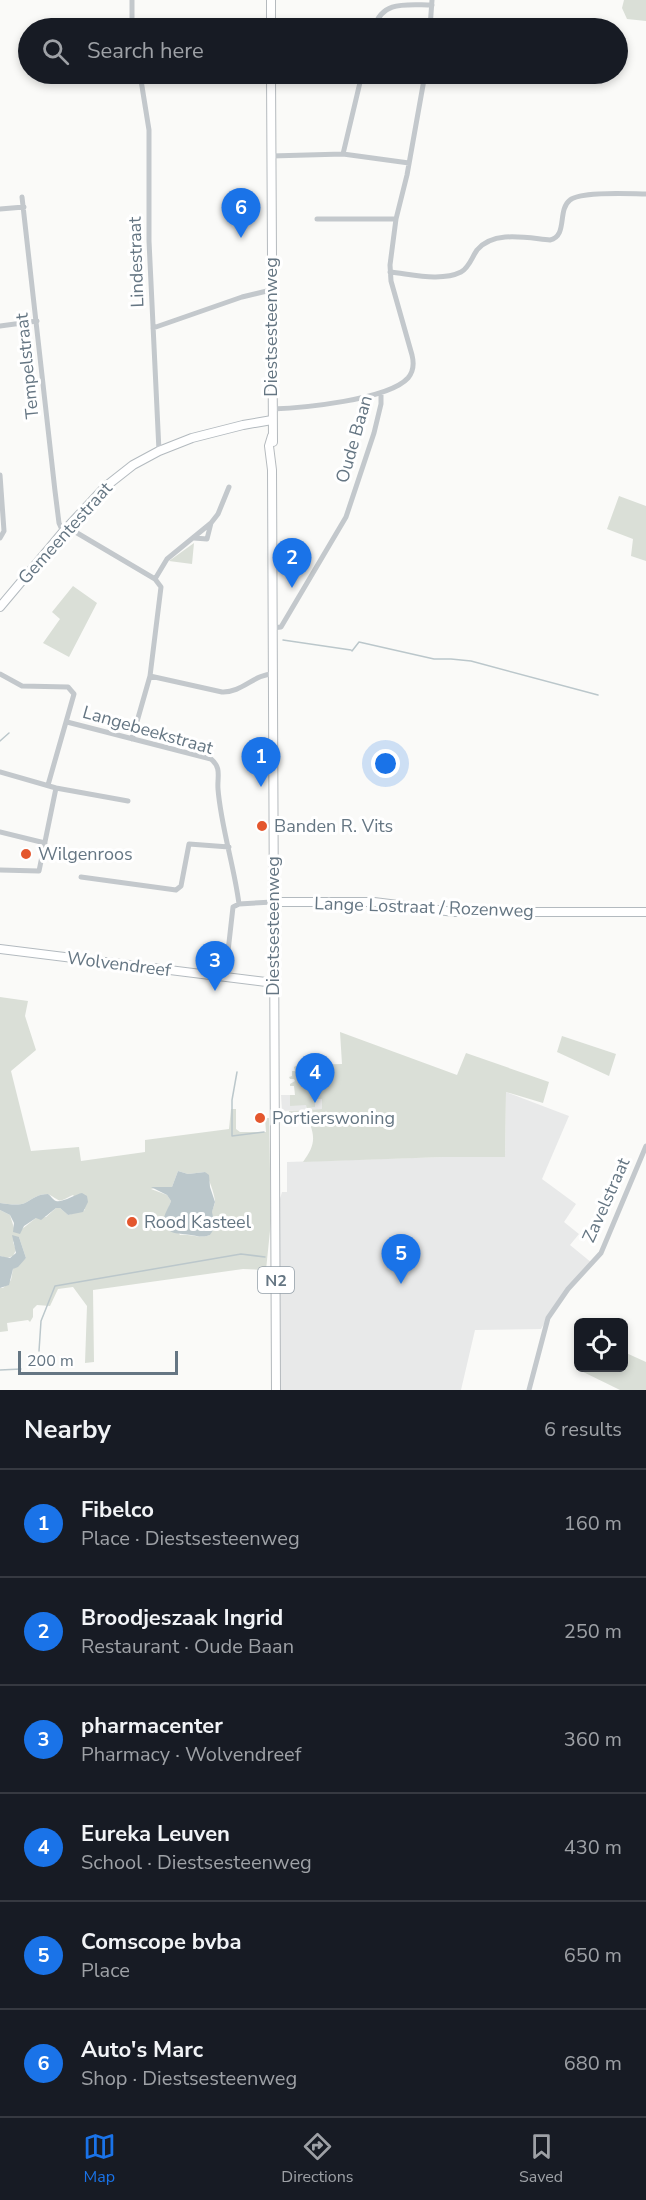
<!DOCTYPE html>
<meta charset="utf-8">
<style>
:root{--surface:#171b24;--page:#242831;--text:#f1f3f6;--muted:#9ea1a6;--line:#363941;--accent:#1a73e8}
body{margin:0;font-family:"Nunito Sans",sans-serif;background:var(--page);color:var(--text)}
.controls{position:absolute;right:18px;bottom:18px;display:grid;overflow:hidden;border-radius:9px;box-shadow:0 3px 9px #0003}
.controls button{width:54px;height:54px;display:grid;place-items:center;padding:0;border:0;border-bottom:2px solid var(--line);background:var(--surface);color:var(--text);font:30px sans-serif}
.scale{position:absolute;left:18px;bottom:15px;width:160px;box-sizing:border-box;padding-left:6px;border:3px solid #657683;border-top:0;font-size:16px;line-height:21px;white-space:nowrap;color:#657683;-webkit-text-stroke:4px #fff;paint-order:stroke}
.you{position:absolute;left:386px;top:764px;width:21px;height:21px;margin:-15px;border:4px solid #fff;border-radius:50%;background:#1a73e8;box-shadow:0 0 0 9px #1a73e833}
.badge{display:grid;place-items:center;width:39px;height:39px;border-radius:50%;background:var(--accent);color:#fff;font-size:20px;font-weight:700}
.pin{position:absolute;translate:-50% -50px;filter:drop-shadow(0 2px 3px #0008)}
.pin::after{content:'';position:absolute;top:32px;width:21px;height:18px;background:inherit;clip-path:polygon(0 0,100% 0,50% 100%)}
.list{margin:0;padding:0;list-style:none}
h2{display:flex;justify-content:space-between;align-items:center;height:78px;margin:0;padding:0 24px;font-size:26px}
h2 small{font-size:20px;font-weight:400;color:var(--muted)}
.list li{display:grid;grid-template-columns:39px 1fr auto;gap:18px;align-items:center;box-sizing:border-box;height:108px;padding:0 24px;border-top:2px solid var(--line)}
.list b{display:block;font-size:22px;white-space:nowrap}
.list p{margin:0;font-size:20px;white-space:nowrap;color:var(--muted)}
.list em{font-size:20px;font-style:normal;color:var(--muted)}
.icon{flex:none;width:33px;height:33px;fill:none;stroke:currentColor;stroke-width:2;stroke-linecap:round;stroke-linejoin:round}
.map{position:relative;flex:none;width:646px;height:1390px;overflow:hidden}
.search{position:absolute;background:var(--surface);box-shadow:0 3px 9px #0003;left:18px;right:18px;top:18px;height:66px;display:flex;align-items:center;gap:15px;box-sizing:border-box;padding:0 21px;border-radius:33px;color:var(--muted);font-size:22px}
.sheet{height:726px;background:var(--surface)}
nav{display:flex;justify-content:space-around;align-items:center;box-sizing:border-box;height:84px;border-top:2px solid var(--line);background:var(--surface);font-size:16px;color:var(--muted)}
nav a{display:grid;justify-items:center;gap:3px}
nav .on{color:var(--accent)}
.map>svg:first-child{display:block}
</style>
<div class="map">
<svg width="646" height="1390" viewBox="0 0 646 1390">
<rect width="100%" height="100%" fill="#fafaf8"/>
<path fill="#e8e9e9" d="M506,1092l63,24 -27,63 34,25 -12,18 15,12 -9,11 22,18 -37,42 -14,24 -66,1 -14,60h-181l-1,-188 3,-10h5v-30l157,-5h61z
M281,1095h66l1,13 -66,3z"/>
<path fill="#dadfd7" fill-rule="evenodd" d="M624,0h22v21l-19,-2 -5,-11z
M619,496l27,10v55l-15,-5 2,-17 -26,-10z
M194,543l-2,21 -23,-3z
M73,586l24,17 -28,54 -26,-14 17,-24 -8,-7z
M0,997l28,4 -3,15 11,34 -25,21 20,80 48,-4 2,14 64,-9v-12l84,-11 2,-20h5v20l4,3h26l-1,-14h4l2,103 -5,49 -23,-1 -150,21 1,72 -9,1 2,-57 -14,-19 -15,2 -8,17 -13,-1 -4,4v8l-3,5 -2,-2 -21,3 1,8 -8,1v-44h3l8,-8 2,-11 13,-11 -7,-21 -6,5 3,8 -3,6 -6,2 -7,-2v-46l10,5 4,13 8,1 14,-11 10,-1 10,-9h4l8,7 17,-5 -12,-15c-17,8 -10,7 -25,-1 -10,0 -14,4 -23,9 -7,3 -17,1 -25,0zM178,1171l10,3 17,-2c4,7 9,20 10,29 0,5 -4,9 -3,15 1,9 1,10 -2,19 -10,4 -20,-1 -30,0l-14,-20 5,-14 -4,-6 -16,-6 9,-2h12z
M340,1032l117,43 9,-22 83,29 -6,21 -37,-11 -1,65h-61l-141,5c10,-14 13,-22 7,-38l10,-2 -38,2v-5l14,-2 -1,-4h-6v-2l33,-2v-10h-7v8l-8,1 -1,-3 -16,1v-11h5l-1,-9h-4v-2l5,-3 -1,-2h-4l-1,-2 3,-1v-5h3l-1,-4 4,-2 44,-1z
M562,1036l54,18 -7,22 -52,-24z
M624,1352l22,10v28h-26l-45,-22 3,-3v3h46z"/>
<path fill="#bbc7cb" d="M178,1171l10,3 17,-2 4,3 1,12 5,15 -3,10 3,15 -5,8c-8,3 -12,1 -19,0 -10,-2 -27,1 -27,-16 0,-5 5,-12 7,-18l-4,-6 -16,-8h21z
M82,1193l5,3 1,6 -5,10 -15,3 -8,-7h-4l-15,12 -5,-2 -12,8 -4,8 -7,-2 1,-9 -4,-8 -10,-5v-7c8,1 18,3 25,0 9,-5 13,-9 23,-9 3,2 5,6 8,7 6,2 20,-7 26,-8z
M12,1235l7,2 7,21 -8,9 -5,2 -4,16 -9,3v-32l10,2 6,-5z"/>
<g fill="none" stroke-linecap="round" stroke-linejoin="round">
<path stroke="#bbc7cb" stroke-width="1.5" d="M283,640l68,10
M352,651l7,-9 75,17h17l20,2 127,34
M0,741l9,-8
M237,1072l-5,28v36l32,-4
M39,1351l2,-30 14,-35 186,-32 24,3
M0,1370l21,-1"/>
<g stroke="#b3babf" stroke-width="10">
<path id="secondary" d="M0,607l63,-75 42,-45 28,-22 26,-14 33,-13 51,-13 29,-5
M273,902h101l80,10h192
M0,949l274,34"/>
</g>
<g stroke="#b5babe" stroke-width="10">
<path id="primary" d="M271,0v28
M271,74l2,368
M272,436l-3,10 3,24 4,920"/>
</g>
<path stroke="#c3c8cc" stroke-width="5" d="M132,28v-28
M374,28c8,-28 32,-23 58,-23
M430,28l2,-28
M140,74l9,56v111l10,210
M343,154l19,-80
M271,156l72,-2 66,9
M22,197l33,294 4,32 4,9
M0,209l24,-2
M317,219h79
M390,272c21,2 51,10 71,0 8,-4 11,-15 16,-22 17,-20 50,-12 73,-10 18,-4 7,-30 20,-40 11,-9 61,-6 76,-6
M0,326l37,-5
M153,328l89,-31 29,-7
M272,409c30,-1 116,-9 136,-31 6,-7 6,-15 4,-23l-21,-74 -1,-16 6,-46 11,-44 18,-101
M0,475l4,56 -4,7
M67,527l88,52 6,8 -11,89 -18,63
M194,538l13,1 4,-16
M155,579l12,-20 44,-36 7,-9 11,-27
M272,628l9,-1 65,-110 28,-84 7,-29v-11
M0,674l22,12 46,1 6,7 -26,91
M150,676l72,16c20,1 32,-18 51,-18
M67,722l144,37c11,9 6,18 7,30 3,38 16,76 21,115l-6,3 -8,71
M0,772l56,16 72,13
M0,832l45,11
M0,870l39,1 17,-83
M81,877l95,13 5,-4 8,-42 40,3
M239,904l34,-2
M529,1390l19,-72 20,-29 33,-36 45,-107"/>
<use href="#secondary" stroke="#fff" stroke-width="8"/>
<use href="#primary" stroke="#fff" stroke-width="8"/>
</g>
<g fill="#e4572e" stroke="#fff" stroke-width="2">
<circle cx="262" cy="826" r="6"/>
<circle cx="26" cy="854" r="6"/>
<circle cx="260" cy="1118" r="6"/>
<circle cx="132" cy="1222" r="6"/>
</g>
<g text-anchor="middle" stroke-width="6" stroke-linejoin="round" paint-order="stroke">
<rect fill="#fff" stroke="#939fa8" stroke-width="1.5" x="258" y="1267" width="36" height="26" rx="4.5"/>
<g font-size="16" font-weight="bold" fill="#657683">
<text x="276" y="1286">N2</text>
</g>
<g font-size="18" fill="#657683" stroke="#fff">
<text transform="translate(136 262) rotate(-92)" y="6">Lindestraat</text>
<text transform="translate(271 327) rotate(-90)" y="6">Diestsesteenweg</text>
<text transform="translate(27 366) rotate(-96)" y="6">Tempelstraat</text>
<text transform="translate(354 439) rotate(-74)" y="6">Oude Baan</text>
<text transform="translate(65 533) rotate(-48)" y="6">Gemeentestraat</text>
<text transform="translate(148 730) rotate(16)" y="6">Langebeekstraat</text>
<text transform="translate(424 907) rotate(2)" y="6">Lange Lostraat / Rozenweg</text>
<text transform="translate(273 926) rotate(-90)" y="6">Diestsesteenweg</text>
<text transform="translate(119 964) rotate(7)" y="6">Wolvendreef</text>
<text transform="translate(606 1200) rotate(-66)" y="6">Zavelstraat</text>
</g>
<g font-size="18" fill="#657683" stroke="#fff" text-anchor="start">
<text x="274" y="832">Banden R. Vits</text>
<text x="38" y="860">Wilgenroos</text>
<text x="272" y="1124">Portierswoning</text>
<text x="144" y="1228">Rood Kasteel</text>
</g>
</g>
</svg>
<div class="controls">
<button><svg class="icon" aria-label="locate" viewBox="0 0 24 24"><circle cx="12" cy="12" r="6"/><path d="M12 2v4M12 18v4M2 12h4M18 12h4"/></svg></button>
</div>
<div class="scale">200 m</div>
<div class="you"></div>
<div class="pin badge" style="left:261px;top:787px">1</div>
<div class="pin badge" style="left:292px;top:588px">2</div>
<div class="pin badge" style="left:215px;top:991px">3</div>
<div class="pin badge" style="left:315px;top:1103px">4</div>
<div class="pin badge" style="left:401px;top:1284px">5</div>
<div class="pin badge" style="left:241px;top:238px">6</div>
<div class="search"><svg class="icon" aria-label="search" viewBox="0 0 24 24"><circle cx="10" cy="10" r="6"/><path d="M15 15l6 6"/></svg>Search here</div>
</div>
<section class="sheet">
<h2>Nearby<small>6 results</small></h2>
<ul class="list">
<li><span class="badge">1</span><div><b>Fibelco</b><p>Place · Diestsesteenweg</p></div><em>160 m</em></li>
<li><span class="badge">2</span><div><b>Broodjeszaak Ingrid</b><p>Restaurant · Oude Baan</p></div><em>250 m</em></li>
<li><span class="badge">3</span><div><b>pharmacenter</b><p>Pharmacy · Wolvendreef</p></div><em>360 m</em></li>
<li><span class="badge">4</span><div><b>Eureka Leuven</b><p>School · Diestsesteenweg</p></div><em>430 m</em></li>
<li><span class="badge">5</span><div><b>Comscope bvba</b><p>Place</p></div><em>650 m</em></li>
<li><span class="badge">6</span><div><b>Auto's Marc</b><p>Shop · Diestsesteenweg</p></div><em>680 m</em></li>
</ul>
</section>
<nav>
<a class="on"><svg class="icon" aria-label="map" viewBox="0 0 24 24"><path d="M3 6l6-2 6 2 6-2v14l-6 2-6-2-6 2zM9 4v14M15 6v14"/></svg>Map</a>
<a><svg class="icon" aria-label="directions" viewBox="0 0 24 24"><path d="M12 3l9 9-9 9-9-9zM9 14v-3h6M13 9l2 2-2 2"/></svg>Directions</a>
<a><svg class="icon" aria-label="saved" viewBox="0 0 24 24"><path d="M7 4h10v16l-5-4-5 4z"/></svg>Saved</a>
</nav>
